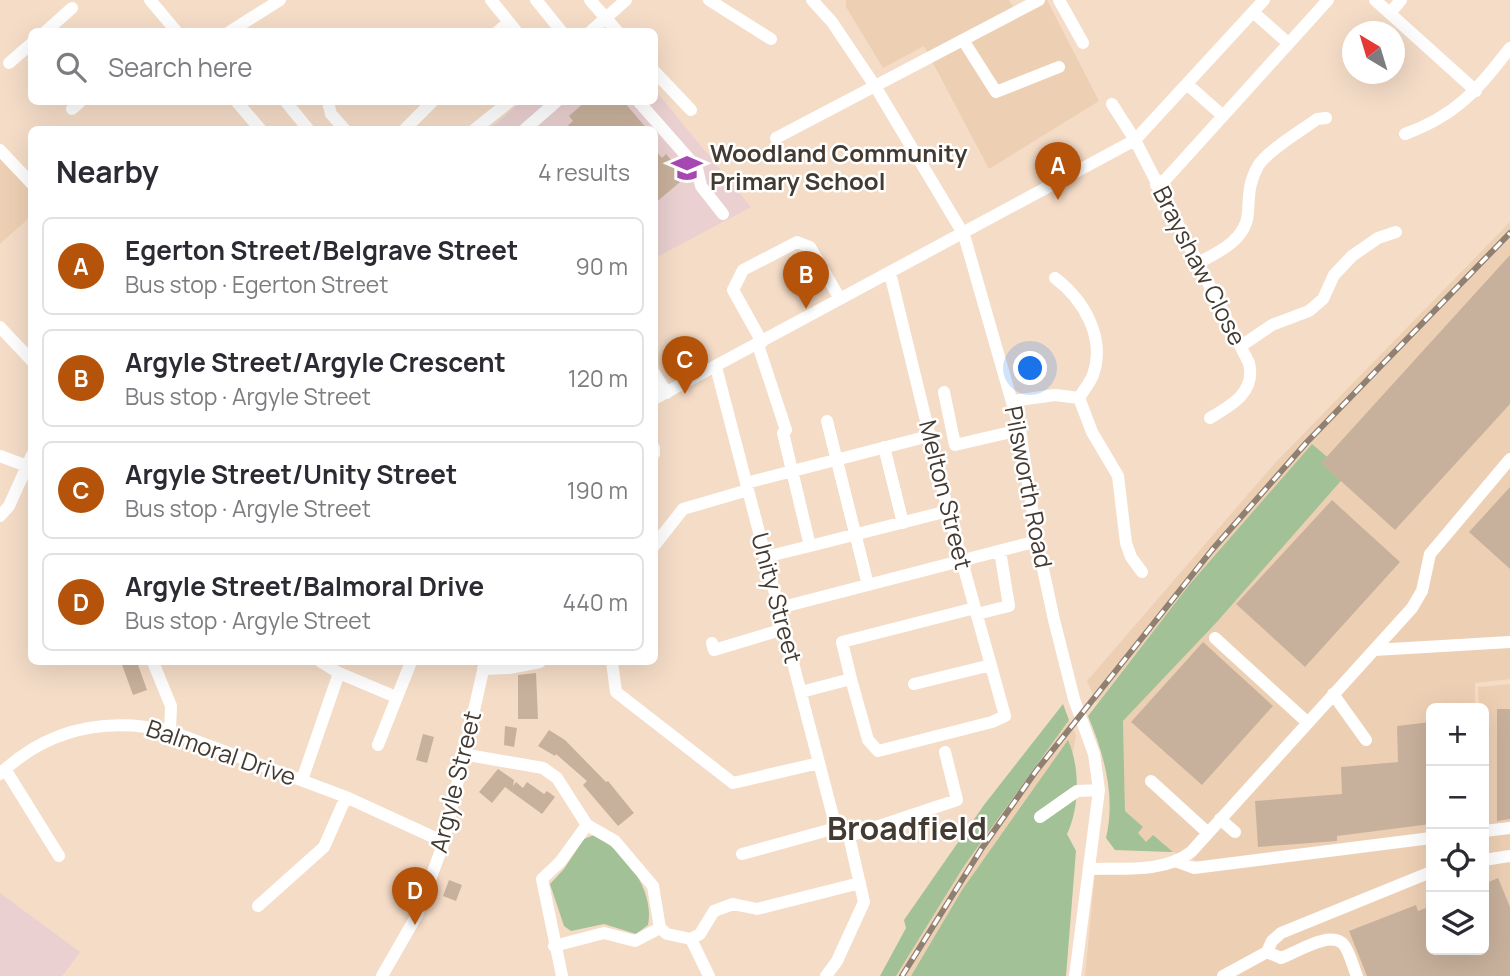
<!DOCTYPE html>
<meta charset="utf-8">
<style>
:root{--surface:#fff;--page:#f7f7f7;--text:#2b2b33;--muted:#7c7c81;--line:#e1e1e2;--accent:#b45309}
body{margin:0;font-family:Manrope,sans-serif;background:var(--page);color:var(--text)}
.controls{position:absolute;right:21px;bottom:21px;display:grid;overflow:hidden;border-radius:10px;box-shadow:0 7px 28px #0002}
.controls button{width:63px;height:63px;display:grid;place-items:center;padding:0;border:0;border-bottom:2px solid var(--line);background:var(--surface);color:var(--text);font:35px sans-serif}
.compass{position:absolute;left:1342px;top:21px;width:63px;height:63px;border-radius:50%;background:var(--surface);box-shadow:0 7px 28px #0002;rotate:322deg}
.you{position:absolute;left:1031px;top:369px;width:24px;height:24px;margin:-18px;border:5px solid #fff;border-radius:50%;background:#1a73e8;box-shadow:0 0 0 10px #1a73e833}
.badge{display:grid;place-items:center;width:46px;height:46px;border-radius:50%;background:var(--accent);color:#fff;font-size:23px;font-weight:700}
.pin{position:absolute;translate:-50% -58px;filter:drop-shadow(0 2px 4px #0008)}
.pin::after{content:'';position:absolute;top:37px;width:24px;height:21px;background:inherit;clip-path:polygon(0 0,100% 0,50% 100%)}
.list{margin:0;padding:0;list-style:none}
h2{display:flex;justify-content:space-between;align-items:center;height:91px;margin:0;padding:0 28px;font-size:30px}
h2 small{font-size:23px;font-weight:400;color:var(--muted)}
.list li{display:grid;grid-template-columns:46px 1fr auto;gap:21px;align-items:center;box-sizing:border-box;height:98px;margin:0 14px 14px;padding:0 14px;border:2px solid var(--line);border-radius:10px}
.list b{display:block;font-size:26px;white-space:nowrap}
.list p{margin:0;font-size:23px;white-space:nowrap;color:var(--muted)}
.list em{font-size:23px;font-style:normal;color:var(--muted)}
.icon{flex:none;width:38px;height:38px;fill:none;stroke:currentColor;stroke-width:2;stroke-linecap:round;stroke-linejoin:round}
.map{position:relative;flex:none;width:1510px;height:976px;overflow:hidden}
.search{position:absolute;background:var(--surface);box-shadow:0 7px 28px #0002;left:28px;top:28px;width:630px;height:77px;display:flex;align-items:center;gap:18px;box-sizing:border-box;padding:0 24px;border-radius:10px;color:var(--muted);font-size:26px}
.panel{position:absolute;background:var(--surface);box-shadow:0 7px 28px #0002;left:28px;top:126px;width:630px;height:539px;border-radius:10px}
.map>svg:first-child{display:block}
</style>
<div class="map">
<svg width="1510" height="976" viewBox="0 0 1510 976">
<rect width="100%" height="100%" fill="#f4dcc7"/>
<path fill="#edd0b4" d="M846,0h163l4,7 15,-7h19l52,101 -110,68 -65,-123 -41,22 -37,-61z
M0,157l32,34 -1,25 -31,28z
M1510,222v457l-35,4v25h-44v126l-229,29 -29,-11 -58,-2 10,-39 -2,-90 93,-98 131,-149 -35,-29 -123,140 -92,118 -10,-22 188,-218z
M1510,684v142l-26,2v-120h-5l-1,-21z
M1069,720l7,15 -3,17 -111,138 -51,86h-15l68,-110z
M1510,834v142h-425l10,-103 81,-5 13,4 242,-29v107h53v-113z"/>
<path fill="#ead0d0" d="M655,90l96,117 -96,51 -1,-128h-165l32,-28h133z
M0,893l80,59 -18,24h-62z"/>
<path fill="#a3c196" d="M1312,444l35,30 -131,149 -93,98 2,90 18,16 -5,6 8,9 7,-7 20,17 -58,-2 -9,-12c10,-42 -2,-84 -18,-122l101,-131z
M1063,704l6,16 -105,146 -68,110h-16l26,-48 -2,-8 80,-115z
M1068,740c12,27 12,67 -1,94l9,17 -10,125h-155l51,-86z
M594,835c31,16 61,55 54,90l-12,9 -32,-10 -33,7 -7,-5 -14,-42 14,-15 20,-30z"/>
<path fill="#c8b19c" d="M585,102h39l24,28h-85l10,-9 -4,-5z
M654,149l8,9 4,-4 20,23 -32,27z
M1510,255v149l-115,126 -74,-67z
M1510,487v82l-41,-37z
M1332,500l68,62 -95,105 -69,-63z
M1203,642l70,64 -71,79 -71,-63z
M121,662h16l10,28 -14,5z
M536,673l2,46h-20v-44z
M1497,709h13v110l-13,2z
M1431,722v102l-94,12v5l-79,6 -3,-46 87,-7 -1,-27 57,-5 -1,-36z
M505,726l12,2 -3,19 -10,-2z
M549,730l16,10 41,42 2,-1 26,32 -16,13 -35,-41 4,-4 -31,-27 -1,2 -17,-10z
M423,734l11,3 -7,26 -11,-3z
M498,769l16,11 -1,6 3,-4 7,6 4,-6 17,12 3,-3 8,6 -13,17 -37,-27 -13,16 -13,-11z
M1498,878l12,29v69h-143l-18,-45 67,-26 2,6 13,-5v44h53v-66z
M449,880l13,5 -6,16 -13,-5z"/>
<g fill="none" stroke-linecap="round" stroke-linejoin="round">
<path stroke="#fff" stroke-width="12" d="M150,0l27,32
M491,0l26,32
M536,0l26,32
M590,0l28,32
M709,0l62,39
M812,0l20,22 43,64 89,149 56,195 17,111 17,79 20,79 20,55 5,36 -24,186
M1059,0l24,43
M1375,0l101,91
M1253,12l35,31
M1390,13l11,-13
M45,32l27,-24
M229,32l51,-32
M497,32l12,-10
M590,32l36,-32
M963,40l33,52 63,-25
M9,63l23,-20
M654,71l37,39
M1188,85l35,31
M237,102l24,28
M286,102l23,28
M328,102l3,12 14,16
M639,102l58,66 4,18 22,28
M1112,104l23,36 114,223c7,29 -17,42 -39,55
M72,109l8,-7
M404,130l28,-28
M474,130l35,-28
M524,130l32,-28
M1405,134c52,-19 72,-44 105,-86
M776,138l263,-138
M0,150l32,34
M1156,185l10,-6 162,-179
M1198,263c21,-11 49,-24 50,-51 1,-18 1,-30 10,-46 9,-15 43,-35 59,-47l9,-1
M1055,278c29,22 51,60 38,97 -3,8 -10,16 -14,23
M0,327l32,34
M762,342l-29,-52 10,-20 54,-28 13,5 30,52
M758,345l28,85 -3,3 27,113 -45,11
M1241,346l31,-21 37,-14 14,-12 11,-24 18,-19 26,-18 18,-6
M716,367l120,461
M654,373l13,20
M944,392l11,53 65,-15
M1079,398l13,34 26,44 8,67 5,14 11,15
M654,399l481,-259 129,-140
M1012,401l43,-6 24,3
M827,421l41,164
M884,447l19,76
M654,448v6
M0,456l27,10
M746,483l183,-47
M0,516l9,-10 23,-51
M654,546l29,-37 65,-19
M810,546l138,-35
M779,608l258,-67
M977,614l32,-8 -9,-55
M1215,638l93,85
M712,643l2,7 70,-21
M1374,650l136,-8
M153,662l18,44 -1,25
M612,662l4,30 117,91 86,-20
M483,669l26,-1 31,-6
M339,673l57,24
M851,679l17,61 10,11 114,-29 13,-6 -57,-205 -58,-238
M914,684l77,-19
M801,692l50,-13 -9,-37 133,-34
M1333,694l33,46
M378,745l33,-83
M462,754l81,14 14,10 30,47 28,16 38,45 7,42 7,6 24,5 9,-5 14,-23 19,-7 24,5 103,-26
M5,769l54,87
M0,774c48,-46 107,-57 170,-43l176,66 98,45
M302,780l37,-107 -18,-11
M1151,781l57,52
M1040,817l37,-26 22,-1
M1220,819l15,13
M1484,831l26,-3
M849,836l108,-36 -12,-48
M742,854l94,-26 13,8 15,66 -27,59 -11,15
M1484,860l26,-4
M1178,862l16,6 237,-30
M1090,869c34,-1 74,4 101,-17l221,-244 10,-17 8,-37 80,-95
M258,906l66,-59 22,-50
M691,939l18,37
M554,946l50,-13 31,8 25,-13
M1267,952l14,6c15,-5 50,-29 63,-13 6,8 9,22 13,31
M382,976l35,-61 27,-73 41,-180
M562,976l-20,-97 18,-17 27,-37
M1223,976l44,-24 5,-11 9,-8 150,-61"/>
<g stroke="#8f8072" stroke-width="6">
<path id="rail" d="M902,976l80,-128 54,-77 176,-221 95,-108 203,-209"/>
</g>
<use href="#rail" stroke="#fff" stroke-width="3.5" stroke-dasharray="10" stroke-linecap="butt"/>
</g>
<defs>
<g id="school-bare" transform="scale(2.415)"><path d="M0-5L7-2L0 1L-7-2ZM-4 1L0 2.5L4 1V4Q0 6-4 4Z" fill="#a548b2" stroke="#fff" stroke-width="2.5" paint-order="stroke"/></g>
</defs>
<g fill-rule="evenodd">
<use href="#school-bare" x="687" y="168"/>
</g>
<g text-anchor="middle" stroke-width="5" stroke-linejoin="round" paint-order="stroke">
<g font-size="24" font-weight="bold" fill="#433a31" stroke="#fff" text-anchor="start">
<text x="710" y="162">Woodland Community<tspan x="710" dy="28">Primary School</tspan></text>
</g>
<g font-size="24" fill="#433a31" stroke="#fff">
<text transform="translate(1199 266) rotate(63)" y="8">Brayshaw Close</text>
<text transform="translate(1028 487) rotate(79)" y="8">Pilsworth Road</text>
<text transform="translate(945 495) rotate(76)" y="8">Melton Street</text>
<text transform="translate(776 598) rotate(75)" y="8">Unity Street</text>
<text transform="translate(221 753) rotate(19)" y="8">Balmoral Drive</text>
<text transform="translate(456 782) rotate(-76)" y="8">Argyle Street</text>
</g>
<g font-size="32" font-weight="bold" fill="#433a31" stroke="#fff">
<text x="907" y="840">Broadfield</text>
</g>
</g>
</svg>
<div class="controls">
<button>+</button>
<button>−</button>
<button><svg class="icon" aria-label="locate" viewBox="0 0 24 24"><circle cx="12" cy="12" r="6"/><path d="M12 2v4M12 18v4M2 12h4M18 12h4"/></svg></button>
<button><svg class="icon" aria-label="layers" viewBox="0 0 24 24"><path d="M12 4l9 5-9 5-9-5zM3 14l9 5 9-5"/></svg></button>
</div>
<svg class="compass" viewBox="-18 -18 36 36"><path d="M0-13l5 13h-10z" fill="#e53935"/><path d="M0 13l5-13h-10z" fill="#7c7c81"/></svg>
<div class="you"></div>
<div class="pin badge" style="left:1058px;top:200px">A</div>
<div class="pin badge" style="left:806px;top:309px">B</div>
<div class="pin badge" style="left:685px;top:394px">C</div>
<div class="pin badge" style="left:415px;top:925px">D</div>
<div class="search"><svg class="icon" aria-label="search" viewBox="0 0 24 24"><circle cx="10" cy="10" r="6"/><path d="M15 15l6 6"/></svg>Search here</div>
<section class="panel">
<h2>Nearby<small>4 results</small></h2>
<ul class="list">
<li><span class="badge">A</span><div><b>Egerton Street/Belgrave Street</b><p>Bus stop · Egerton Street</p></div><em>90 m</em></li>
<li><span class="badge">B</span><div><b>Argyle Street/Argyle Crescent</b><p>Bus stop · Argyle Street</p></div><em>120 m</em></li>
<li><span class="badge">C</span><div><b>Argyle Street/Unity Street</b><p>Bus stop · Argyle Street</p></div><em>190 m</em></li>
<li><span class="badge">D</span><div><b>Argyle Street/Balmoral Drive</b><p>Bus stop · Argyle Street</p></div><em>440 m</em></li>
</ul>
</section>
</div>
